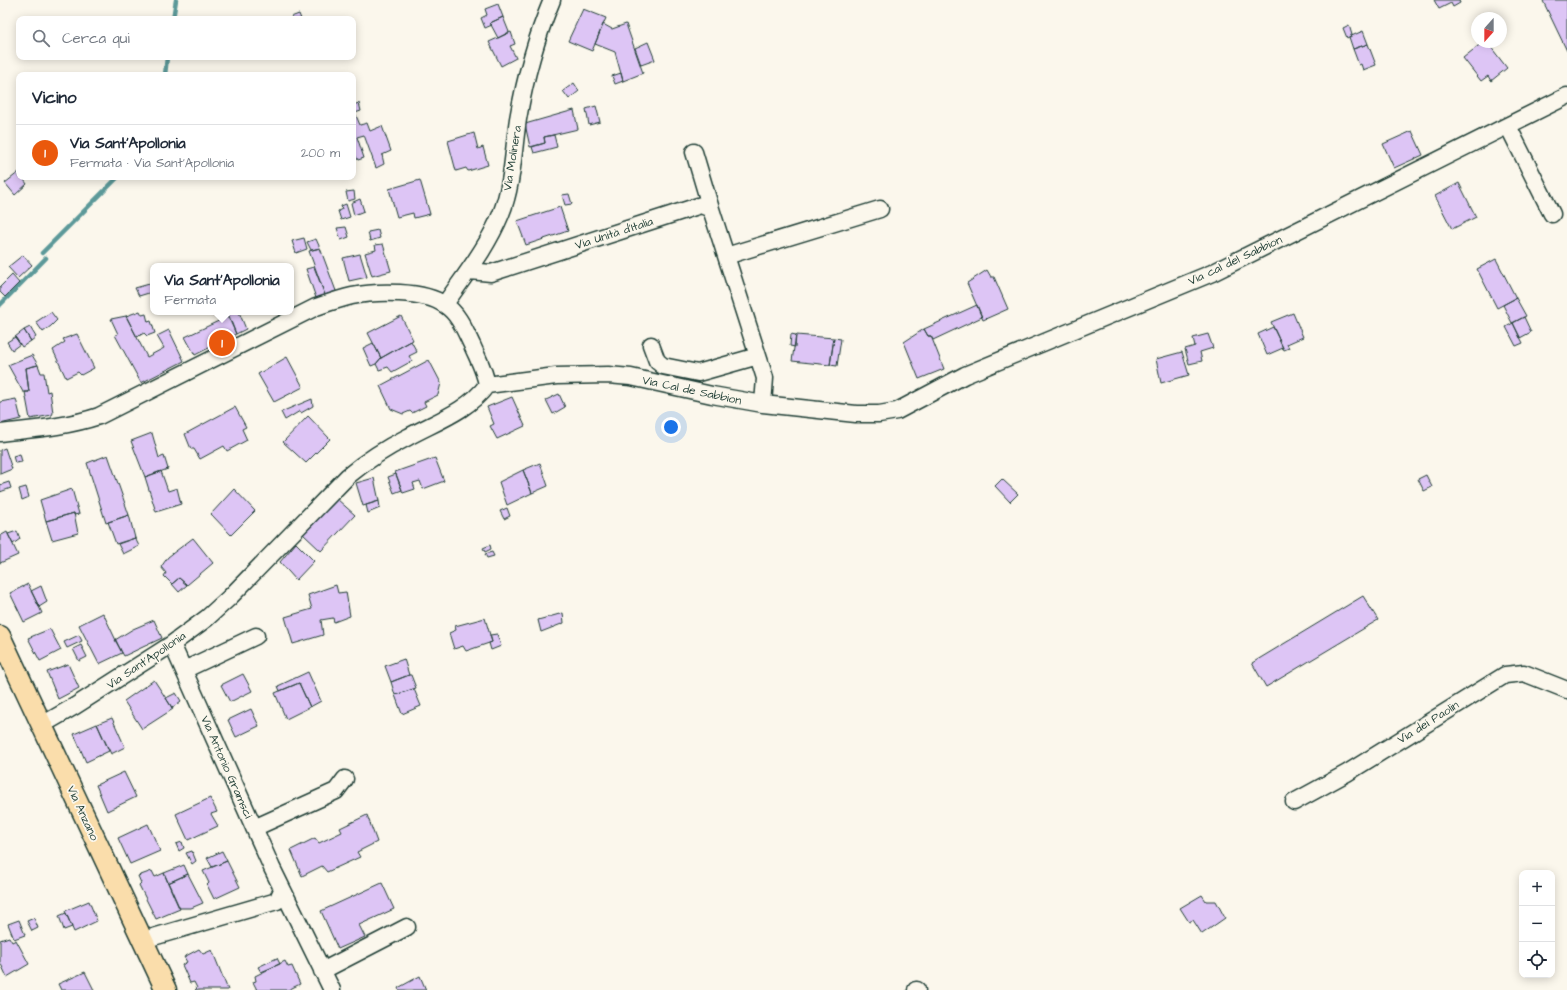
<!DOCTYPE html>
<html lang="it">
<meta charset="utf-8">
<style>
:root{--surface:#fff;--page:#f6f6f7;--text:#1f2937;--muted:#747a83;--line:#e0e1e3;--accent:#ea580c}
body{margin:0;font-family:"Architects Daughter",sans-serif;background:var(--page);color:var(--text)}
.controls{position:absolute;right:12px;bottom:12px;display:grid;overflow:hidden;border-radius:8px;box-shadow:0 2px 10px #0003}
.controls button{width:36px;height:36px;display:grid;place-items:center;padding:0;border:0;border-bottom:1px solid var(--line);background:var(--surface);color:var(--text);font:20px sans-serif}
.compass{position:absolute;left:1471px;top:12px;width:36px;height:36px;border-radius:50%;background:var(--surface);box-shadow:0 2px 10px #0003;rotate:201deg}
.you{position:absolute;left:671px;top:427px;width:14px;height:14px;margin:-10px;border:3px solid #fff;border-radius:50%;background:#1a73e8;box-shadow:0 0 0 6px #1a73e833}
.badge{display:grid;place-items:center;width:26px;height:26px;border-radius:50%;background:var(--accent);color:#fff;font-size:13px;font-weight:700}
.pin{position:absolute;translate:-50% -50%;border:2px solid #fff;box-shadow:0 1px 4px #0006}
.popup{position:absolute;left:150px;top:263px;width:144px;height:52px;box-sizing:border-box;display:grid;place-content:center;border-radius:8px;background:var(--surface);filter:drop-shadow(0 1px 3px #0005);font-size:13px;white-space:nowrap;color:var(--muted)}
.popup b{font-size:15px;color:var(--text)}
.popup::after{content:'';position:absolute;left:50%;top:100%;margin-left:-8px;border:8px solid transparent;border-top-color:var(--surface)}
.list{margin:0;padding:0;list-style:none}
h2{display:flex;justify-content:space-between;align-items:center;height:52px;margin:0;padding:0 16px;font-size:17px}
h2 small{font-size:13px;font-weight:400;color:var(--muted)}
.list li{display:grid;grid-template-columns:26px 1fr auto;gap:12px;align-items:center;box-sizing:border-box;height:56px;padding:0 16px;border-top:1px solid var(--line)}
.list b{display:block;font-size:15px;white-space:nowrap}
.list p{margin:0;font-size:13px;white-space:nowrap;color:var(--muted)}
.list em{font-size:13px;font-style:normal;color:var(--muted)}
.icon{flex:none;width:22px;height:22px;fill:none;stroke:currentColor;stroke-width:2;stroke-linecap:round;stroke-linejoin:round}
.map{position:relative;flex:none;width:1567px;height:990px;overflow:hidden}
.search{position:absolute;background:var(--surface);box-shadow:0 2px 10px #0003;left:16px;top:16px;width:340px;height:44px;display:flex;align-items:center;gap:10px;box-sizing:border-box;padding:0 14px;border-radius:8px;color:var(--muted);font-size:15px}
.panel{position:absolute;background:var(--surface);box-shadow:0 2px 10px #0003;left:16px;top:72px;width:340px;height:108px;border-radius:8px}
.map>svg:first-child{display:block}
</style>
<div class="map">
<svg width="1567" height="990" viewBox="0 0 1567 990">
<rect width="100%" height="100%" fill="#fbf7ec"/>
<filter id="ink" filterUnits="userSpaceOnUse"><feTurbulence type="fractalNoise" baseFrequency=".025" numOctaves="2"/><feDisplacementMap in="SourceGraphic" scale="8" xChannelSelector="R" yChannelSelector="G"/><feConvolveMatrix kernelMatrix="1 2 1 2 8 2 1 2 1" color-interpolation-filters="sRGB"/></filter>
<g filter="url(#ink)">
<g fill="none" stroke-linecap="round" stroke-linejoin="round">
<path stroke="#5c9999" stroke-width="4.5" d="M173,19l3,-19
M165,75l2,-18
M42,253l76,-76
M0,305l46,-47"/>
</g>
<path fill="#ddc5f5" stroke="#1f3d34" d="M1434,0h25l1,3 -7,4 -2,-4 -12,6z
M1545,0h22v51l-24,-50z
M498,4l5,13 -13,6 2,2 -7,3 -4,-10 6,-3 -2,-6z
M583,9l23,9 -14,33 -24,-10z
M299,14l2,5h-9l-1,-2z
M503,17l6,15 -11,6 -8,-15z
M603,24l9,5 14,-5 17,49 -20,8 -8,-29 -20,-8z
M1349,25l3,10 -5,3 -4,-10z
M1363,31l5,13 -15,5 -4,-12z
M511,32l4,12 -5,2 6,12 -15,8 -12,-24z
M648,42l7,18 -14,5 -6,-17z
M1483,42h4l20,26 -16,13 -3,-5 -7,5 -18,-23z
M1368,44l8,21 -13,5 -2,-6 -2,1 -6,-16z
M621,73l2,8 -8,3 -3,-8z
M574,83l5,8 -10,8 -6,-8z
M359,103l2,8 -6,2 5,12 7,-2 3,8 12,-5 9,25 -9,4 2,9 -8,4 -12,-33 -7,2 7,21 -6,2 -3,-5h-2v-50z
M596,106l4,16 -11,3 -3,-16z
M574,110l4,19 -34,8 1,6 -15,4 -5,-23z
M1412,131l11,24 -29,13 -11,-24z
M474,133l4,16 5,-2 5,18 -20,6 -2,-3 -10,3 -8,-30z
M554,135l3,12 -23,6 -2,-6 13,-4 -1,-6z
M19,172v5h3l5,7 -12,11 -10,-12z
M420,180l10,34 -16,4 -1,-5 -16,4 -8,-28z
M1459,183l17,34 -24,12 -17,-33z
M354,191l1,8 -7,2 -2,-9z
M569,194l3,10 -7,1 -3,-10z
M360,199l4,12 -10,4 -3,-12z
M346,204l4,13 -9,3 -3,-9 4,-2 -1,-3z
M560,207l8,24 -42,14 -9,-24z
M346,227l3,10 -8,3 -4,-12z
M378,230l2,8 -10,3 -2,-9z
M304,238l3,11 -11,4 -4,-12z
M316,239l4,9 -9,2 -4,-8z
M383,244l8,27 -19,5 -7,-23 11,-3 -1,-5z
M320,248l16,43 -11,4 -16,-44z
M360,254l7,23 -18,4 -6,-23z
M23,255l9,10 -14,13 -10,-11z
M1496,259l20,39 -19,10 -20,-39z
M314,267l11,28 -9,3 -10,-29z
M987,270l4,7h3l14,32 -25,11 -16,-37z
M12,275l7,8 -14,14 -5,-5v-5z
M153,283v11l-1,-2 -13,4 -4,-8z
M1516,298l10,18 -14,7 -9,-18z
M977,305l5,12 -49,23 -2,-4h-3l-4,-7z
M140,311l2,4 4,-1 2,8 3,-1 4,12 -8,3 -3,-3 -7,4 -11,-21z
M51,312l6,8 -6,6 -8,6 -7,-10z
M231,312h8l7,17 -10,5 -9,-20z
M1293,313l10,24 -16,7 2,4 -5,2 -13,-28z
M126,316l21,41 17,-9 -7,-12 12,-6 15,31 -43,22 -26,-48 3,-1 -7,-15z
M229,316l7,18 -41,21 -10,-18z
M401,316l12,24 -32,18 -13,-25z
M1524,317l7,15 -11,6 -7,-15z
M1513,323l10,20 -7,3 -10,-19z
M30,327l6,10 -5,4 -7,-11z
M1273,327l10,21 -16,7 -9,-21z
M924,329l4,7h3l13,33 -25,10 -15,-37z
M24,330l7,11 -9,6 -7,-10z
M77,334l17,34 -13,7 -3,-3 -12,6 -13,-28 12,-8 -2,-3z
M791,334l5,1 -1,12 -5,-1z
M1208,334l5,14 -13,4 2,9 -13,3 -4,-15 10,-3 -2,-8z
M796,335l38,3 -4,27 -38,-4z
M15,337l5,7 -8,6 -5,-8z
M834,338l7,1 -4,27 -7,-1z
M411,341l6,11 -8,4 3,5 -20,11 -4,-5 -9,3 -3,-6 5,-6z
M373,343l8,15 -5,6 -5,2 -8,-18z
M1182,352l7,23 -28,8 -5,-24z
M32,355l6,10 -12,3 3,24h-6l-15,-27z
M287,357l16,30 -29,15 -16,-28z
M429,360l12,23 -3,12 -14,7 2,4 -14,7 -2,-2 -7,3 -12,-5 -11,-23z
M38,365l3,8h3l3,19 3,-1 3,22 -1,2 -22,4 -5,-27h4l-3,-24z
M559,394l6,13 -12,7 -7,-14z
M512,397l13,29 -28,13 -7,-13 4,-2 -7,-17z
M16,399l5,20 -21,5v-22z
M312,399l1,7 -12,7 -1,-2 -15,9 -4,-8z
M235,407l11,20 -4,2 5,11 -20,11 -3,-5 -24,13 -6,-10h-3l-6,-15z
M308,416l22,23 -24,24 -23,-21z
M152,433l7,25 5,-2 4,13 -23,8 -14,-36z
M5,448l7,21 -12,5v-24z
M20,454l2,8 -7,1 -2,-7z
M108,455l21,60 -23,8 -19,-60z
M435,458l9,23 -21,8 -3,-8 -7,2 2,6 -12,4 -8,-21z
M540,463l8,23 -16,7 -9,-23z
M523,470l9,23 -25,12 -8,-23z
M161,471l7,20 9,-3 4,16 -25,8 -11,-35z
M396,474l6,16 -8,3 -6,-16z
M1426,475l6,12 -8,4 -6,-12z
M374,478l5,23 -16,5 -7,-23z
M1002,479l16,15 -8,8 -15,-16z
M9,482l2,6 -11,4v-7z
M26,487l3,10 -7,3 -3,-11z
M72,489l7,25 -5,1v-2l-28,8 -6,-21z
M234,489l21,22 -24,24 -20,-21z
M337,499l18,16 -34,36 -18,-17z
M379,501l1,7 -12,5 -2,-8z
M507,508l3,8 -6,3 -4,-8z
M74,513l4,20 -26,7 -6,-19z
M129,515l6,23 -19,6 -8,-22z
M17,531l3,8 -7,5 -5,-10z
M7,532l11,23 -18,8v-27z
M135,538l4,8 -16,8 -5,-10z
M193,538l20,25 -26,22 -8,-7 -7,6 -8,-8 2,-3 -5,-6 7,-10z
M296,543l18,18 -18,19 -16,-18z
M490,545l1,4 -6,3 -2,-4z
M492,552l2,4 -7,2 -2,-4z
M179,578l8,7 -8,7 -7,-8z
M28,584l14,29 -18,9 -14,-29z
M336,585l2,8 8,-1 4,24 -16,6 -1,-4 -12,2 2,15 -30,9 -8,-27 27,-8 -4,-14z
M41,586l6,16 -8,5 -8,-16z
M1363,596l15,24 -112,67 -14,-24z
M103,613l19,40 -23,11 -20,-39z
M563,613l1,10 -23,9 -3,-12z
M485,618l7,24 -26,9 -3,-5 -9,3 -5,-16 7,-3 -1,-4z
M154,620l8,18 -38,18 -9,-16 18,-11z
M50,629l11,21 -21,11 -12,-23z
M497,634l4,12 -10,4 -2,-7 3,-1 -2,-7z
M79,635l3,6 -15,7 -3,-6z
M81,645l6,12 -8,4 -6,-12z
M404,659l5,16 -18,7 -6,-16z
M68,664l11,24 -21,11 -11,-27z
M308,672l13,29 -11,6 -11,-24 -19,8 -2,-5z
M243,674l9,17 -22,11 -9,-17z
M409,675h2l5,13 -21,7 -4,-13z
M154,680l19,29 -31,20 -18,-28z
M299,683l11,24 -24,12 -11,-26z
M414,689l7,17 -19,8 -7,-19z
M176,693l5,8 -9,7 -6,-10z
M251,709l8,17 -23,11 -8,-17z
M112,718l13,29 -14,7 -14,-30z
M97,724l12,27 -23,11 -12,-28z
M124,772l12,25 -29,14 -11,-26z
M210,798l7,14 -6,2 7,12 -30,14 -12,-26z
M367,815l10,27 -20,10 3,5 -33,15 -5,-6 -20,10 -11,-26 24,-12 4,5 23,-11 -2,-4z
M148,824l12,27 -30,13 -12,-26z
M182,842l2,6 -5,3 -3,-7z
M192,851l4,10 -4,3 -6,-11z
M222,851l5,10 -15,6 -5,-9z
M227,861l13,26 -26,12 -7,-14 2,-2 -6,-12z
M184,865l4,9 -20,9 -4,-10z
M152,871l3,6 9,-4 16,36 -24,10 -17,-34 2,-2 -3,-7z
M188,874l15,29 -12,5h-12l-11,-25z
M382,883l12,26 -35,16 6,12 -27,12 -17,-38z
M1202,895l4,6h10l9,17 -23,16 -9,-14 -4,2 -9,-14z
M89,901l8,20 -23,11 -9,-21z
M66,913l6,14 -8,3 -5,-14z
M34,918l4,10 -6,3 -5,-10z
M19,920l6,15 -11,4 -6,-15z
M9,937l3,5 4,-2 13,24 -22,13 -7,-15v-22z
M199,949l4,5 9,-4 16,40h-33l2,-2 -3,-6 -4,1 -8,-18 5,-3 -3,-5z
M277,958l3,6 -19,8 -3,-5z
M285,961l3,6 4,-1 8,18 -12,6h-31l-4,-8 3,-1 -1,-5z
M85,972l9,18h-33l-3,-6z
M420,976l6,14h-27l-1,-2z"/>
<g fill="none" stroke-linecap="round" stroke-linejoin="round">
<g stroke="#1f3d34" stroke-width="19">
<path id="minor" d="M1508,126l44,88
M694,152l17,57
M726,256l154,-47
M470,271l21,2 210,-68 10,4 54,169 -2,26
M445,304c20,-29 42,-56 56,-90 12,-30 12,-63 17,-95 7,-41 18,-81 34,-119
M651,345l6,16 6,5 35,7 60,-17
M487,385l69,-9 52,-1 23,2 81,18 51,9 93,10h23l18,-3 68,-36 247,-102 355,-177
M0,433c34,-4 66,-6 99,-17l217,-109c12,-4 23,-8 36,-11 24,-5 72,-6 93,9 14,9 20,26 27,40 6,14 13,26 15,40 -19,26 -52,37 -79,52 -22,11 -41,23 -60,39l-119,122 -22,20 -35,26 -97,62 -33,19
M172,644l100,224 60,122
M184,670l72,-34
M1294,802l53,-29 158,-98 19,-2 43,17
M254,828l82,-37 9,-12
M143,940l134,-39 5,-11
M322,971l85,-44
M916,990h1"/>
</g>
<g stroke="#1f3d34" stroke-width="23">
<path id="major" d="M0,636l166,354"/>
</g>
<use href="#minor" stroke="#fbf7ec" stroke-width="16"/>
<use href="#major" stroke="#faddab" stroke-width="20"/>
</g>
</g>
<g text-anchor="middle" stroke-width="3.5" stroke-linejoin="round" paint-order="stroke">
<g font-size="12" fill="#1f3d34" stroke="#fbf7ec">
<text transform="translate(512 158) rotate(-81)" y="4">Via Molinera</text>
<text transform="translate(614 233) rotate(-18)" y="4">Via Unità d'Italia</text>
<text transform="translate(1235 260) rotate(-25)" y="4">Via cal del Sabbion</text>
<text transform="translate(692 390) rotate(12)" y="4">Via Cal de Sabbion</text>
<text transform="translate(146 660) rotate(-34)" y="4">Via Sant'Apollonia</text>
<text transform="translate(1428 722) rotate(-32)" y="4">Via dei Paolin</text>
<text transform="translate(227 767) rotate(66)" y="4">Via Antonio Gramsci</text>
<text transform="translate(83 813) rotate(65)" y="4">Via Anzano</text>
</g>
</g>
</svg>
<div class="controls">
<button>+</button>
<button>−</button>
<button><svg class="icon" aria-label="locate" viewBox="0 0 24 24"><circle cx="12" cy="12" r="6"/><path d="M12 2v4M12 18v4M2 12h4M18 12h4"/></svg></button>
</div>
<svg class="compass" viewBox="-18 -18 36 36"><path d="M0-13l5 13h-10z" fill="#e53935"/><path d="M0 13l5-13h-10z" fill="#747a83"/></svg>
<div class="you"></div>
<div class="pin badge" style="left:222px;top:343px">1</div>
<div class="popup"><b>Via Sant'Apollonia</b>Fermata</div>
<div class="search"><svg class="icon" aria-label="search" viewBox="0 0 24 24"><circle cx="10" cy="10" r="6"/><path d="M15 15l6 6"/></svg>Cerca qui</div>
<section class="panel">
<h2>Vicino<small></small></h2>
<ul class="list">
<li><span class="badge">1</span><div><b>Via Sant'Apollonia</b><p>Fermata · Via Sant'Apollonia</p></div><em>200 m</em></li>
</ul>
</section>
</div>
